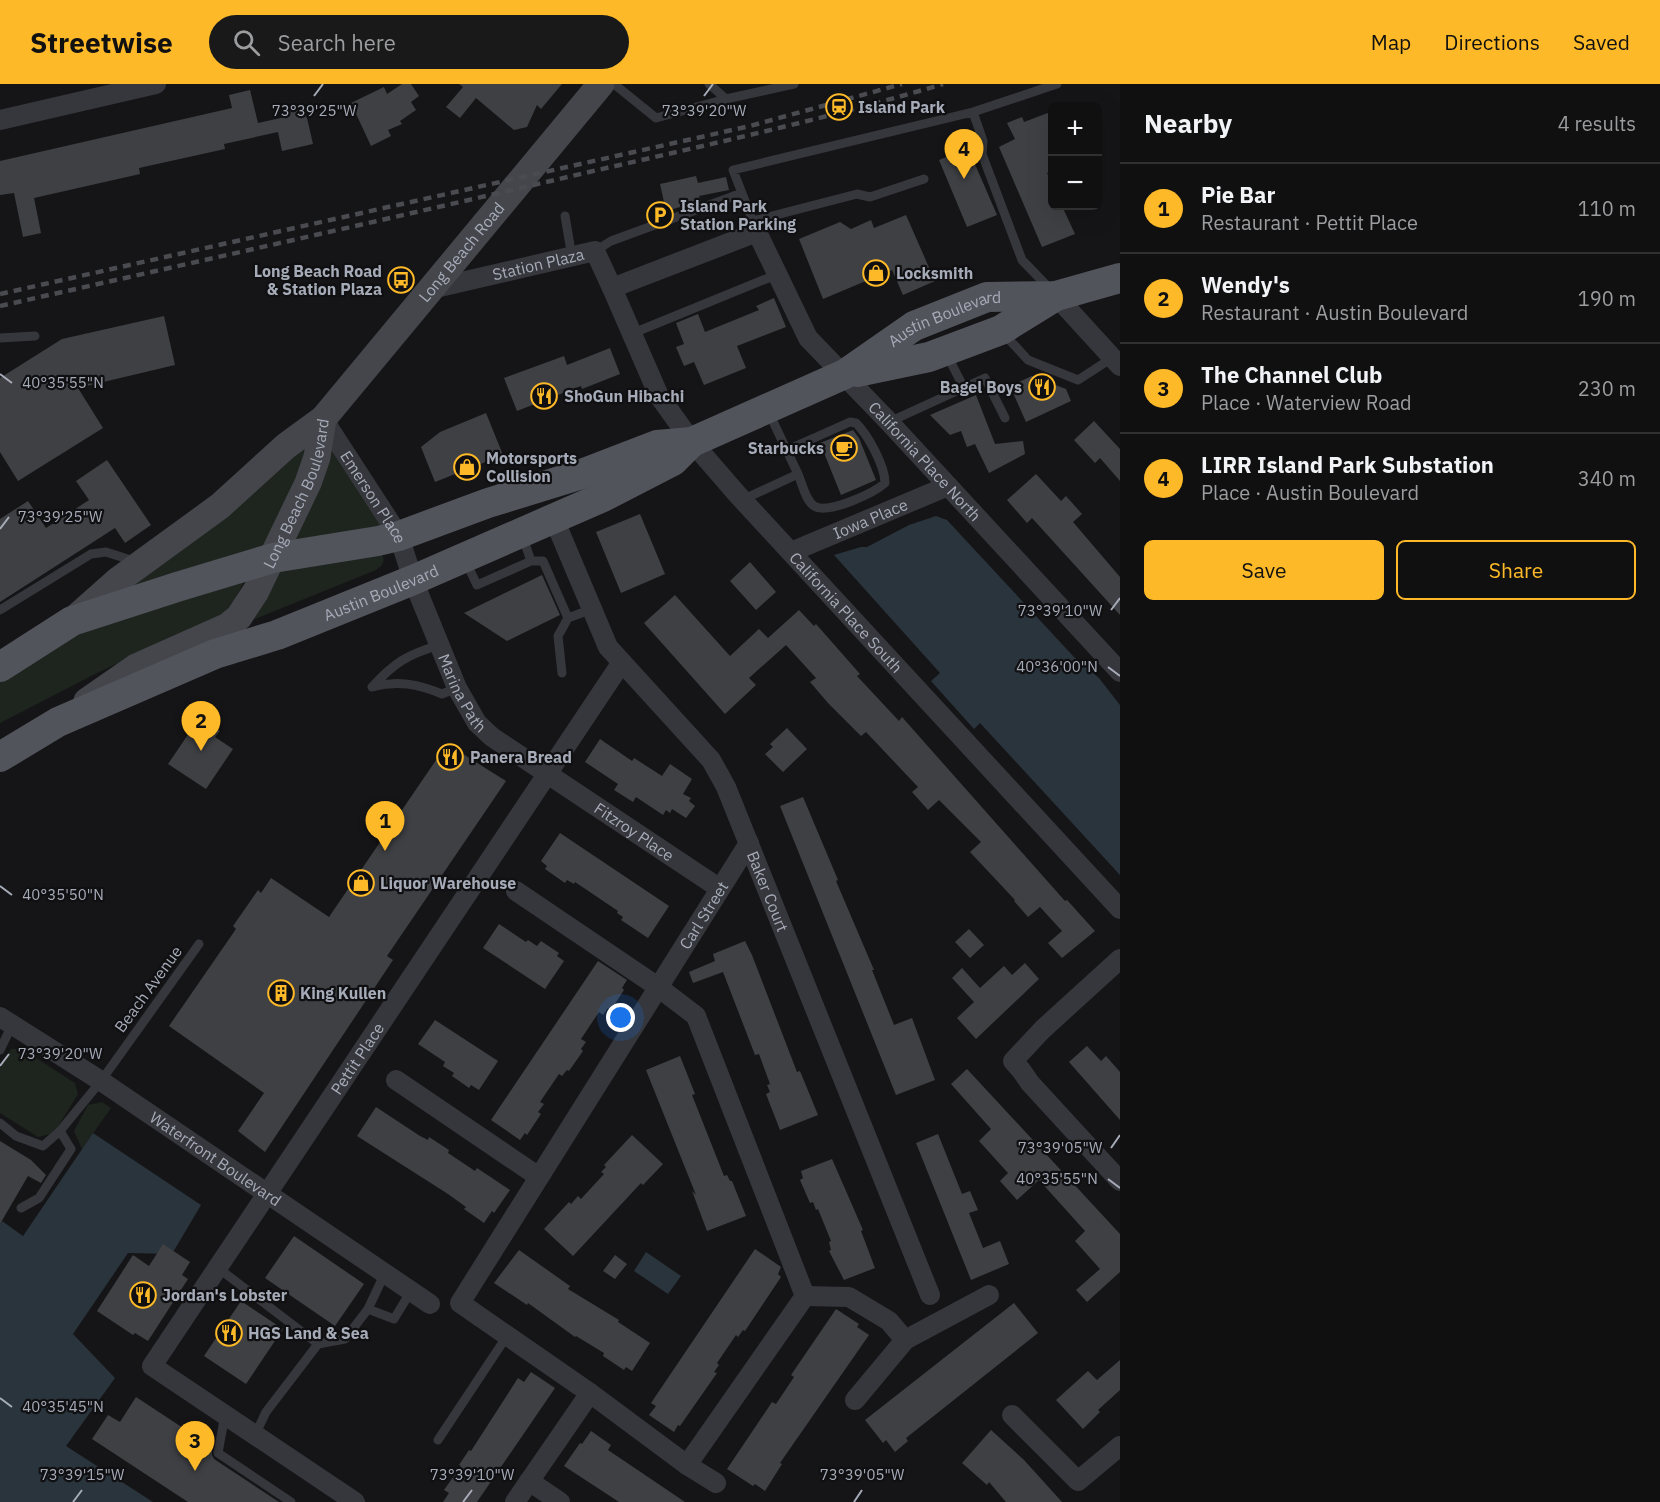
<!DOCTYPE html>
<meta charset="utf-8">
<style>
:root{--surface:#101011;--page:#19191a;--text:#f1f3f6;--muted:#9c9d9f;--line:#303031;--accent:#fdb927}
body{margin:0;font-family:"IBM Plex Sans",sans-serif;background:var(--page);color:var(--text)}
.controls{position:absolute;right:18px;top:18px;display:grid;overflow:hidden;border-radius:9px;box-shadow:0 6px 24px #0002}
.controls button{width:54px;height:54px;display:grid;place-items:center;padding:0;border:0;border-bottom:2px solid var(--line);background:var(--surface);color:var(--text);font:30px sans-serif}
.you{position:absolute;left:621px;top:934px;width:21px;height:21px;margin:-15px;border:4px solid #fff;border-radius:50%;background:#1a73e8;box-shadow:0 0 0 9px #1a73e833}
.badge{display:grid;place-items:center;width:39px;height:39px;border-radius:50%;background:var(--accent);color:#111;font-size:20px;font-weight:700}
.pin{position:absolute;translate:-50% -50px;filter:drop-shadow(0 2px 3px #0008)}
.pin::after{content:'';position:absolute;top:32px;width:21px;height:18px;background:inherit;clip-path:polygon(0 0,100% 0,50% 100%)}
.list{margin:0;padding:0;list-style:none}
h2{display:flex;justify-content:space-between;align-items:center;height:78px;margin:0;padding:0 24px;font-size:26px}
h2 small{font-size:20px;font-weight:400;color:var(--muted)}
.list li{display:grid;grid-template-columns:39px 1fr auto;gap:18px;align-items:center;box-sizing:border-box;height:90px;padding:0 24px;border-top:2px solid var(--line)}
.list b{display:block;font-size:22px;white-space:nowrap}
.list p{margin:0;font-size:20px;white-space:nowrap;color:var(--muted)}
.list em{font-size:20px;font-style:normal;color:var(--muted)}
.actions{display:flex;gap:12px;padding:18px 24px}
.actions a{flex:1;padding:14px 0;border:2px solid var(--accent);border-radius:9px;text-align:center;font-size:21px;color:var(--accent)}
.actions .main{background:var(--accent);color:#111}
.icon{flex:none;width:33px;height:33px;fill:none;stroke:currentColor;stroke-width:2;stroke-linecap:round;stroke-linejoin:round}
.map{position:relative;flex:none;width:1120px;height:1418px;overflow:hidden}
header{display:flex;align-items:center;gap:36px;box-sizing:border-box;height:84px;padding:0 30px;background:var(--accent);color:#111}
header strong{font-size:28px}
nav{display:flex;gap:33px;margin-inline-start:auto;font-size:21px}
.search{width:420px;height:54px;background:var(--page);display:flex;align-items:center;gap:15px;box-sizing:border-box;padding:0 21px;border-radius:33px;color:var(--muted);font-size:22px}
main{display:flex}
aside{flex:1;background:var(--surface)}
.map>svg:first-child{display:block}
</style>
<header>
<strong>Streetwise</strong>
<div class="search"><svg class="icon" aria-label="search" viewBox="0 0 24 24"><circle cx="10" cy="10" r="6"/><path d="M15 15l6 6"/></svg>Search here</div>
<nav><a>Map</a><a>Directions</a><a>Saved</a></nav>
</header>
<main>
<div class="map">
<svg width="1120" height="1418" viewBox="0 0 1120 1418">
<rect width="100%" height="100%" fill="#151517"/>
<path fill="#1d251e" d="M316,345l-50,120 -173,58z
M326,348l64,102 -111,18z
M380,468c7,8 3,13 -4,18l-121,49 -4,-10 20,-36z
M245,496l-16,31 -130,61 -99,51v-42l61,-41z
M11,965h11l53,34 3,11 -24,39 -16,4 -38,-24v-45z
M102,1018l9,6 -29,41 -8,-18 14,-26z"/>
<path fill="#2a343c" d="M936,432l11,4 127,137 25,21 21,27v170l-140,-152 -6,6 -43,-48 9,-8 -106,-118 27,-8h6l42,-22z
M93,1049l108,72 -29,49 -44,-1 -55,81 42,44 -49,68 87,56h-153v-278l2,-3 21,15z
M646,1168l35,24 -13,18 -34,-23z"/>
<path fill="#3f4044" d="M402,0h9l8,12 -8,6 5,8 -16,11 2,3 -14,6 3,6 -20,10 -20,-43 33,-16 3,7z
M459,0h103l-21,25 -4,-4 -10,22 -13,3 -38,-32 -16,20 -14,-11 17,-20z
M250,6l8,33 32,-7 -2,-8 16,-3 9,39 -31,7 -4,-19 -54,12 1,5 -86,19 1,6 -106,24 7,35 -18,4 -9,-44 -14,2v-34l232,-53 -3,-13z
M1053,27v60l-6,2 6,12v21h9l13,28 -33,13 -43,-100 16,-8 -8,-16 15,-6 2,5z
M968,64l29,67 -30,12 -28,-67z
M696,92l2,7 28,-6 3,13 -30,6 2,5 -35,10 -6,-27z
M906,131l29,66 -32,14 -11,-25 -69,29 -24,-60 41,-17 11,7 20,-9 3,8z
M774,214l12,29 -49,19 9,22 -42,17 -10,-23 -10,4 -8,-19 8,-3 -8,-21 22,-9 7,18 54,-22 -3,-4z
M164,232l11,49 -97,23 25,40 -85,53 -18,-29v-74l62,-39z
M610,264l10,26 -38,15 -1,-3 -64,25 -13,-33 60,-22 3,9z
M1032,292l34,13 5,12 -45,21 -16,-36z
M976,311l19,49 28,-3 2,13 -36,19 -14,-29 -8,3 -6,-16 -11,4 -20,-20z
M486,329l17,42 -68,27 -14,-35 19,-15z
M1094,337l26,28v32l-20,-23 -5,5 -21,-23z
M853,346l6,8 17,42 -35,15 -21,-52z
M107,376l44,65 -26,18 -10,-15 -115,74v-83l28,-18 18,27 43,-28 -13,-19z
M1036,390l25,27 5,-5 16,18 -9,8 47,55v38l-88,-97 -5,5 -20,-23z
M640,430l25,60 -44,19 -25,-61z
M750,478l26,30 -20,18 -26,-29z
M542,491l18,40 -53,26 -43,-28z
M675,511l55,61 29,-27 9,9 31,-28 15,16 2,-2 44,50 -3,2 42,45 3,-4 163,184 2,-1 28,31 -33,27 -14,-15 14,-12 -22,-24 -12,10 -14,-16 1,-1 -45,-48 11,-10 -42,-42 -11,10 -16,-18 6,-5 -52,-55 -5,4 -33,-33 -18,-21 6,-4 -30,-33 -37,33 7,7 -31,29 -81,-91z
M200,633l20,14 -5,6 18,12 -27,40 -38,-25z
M787,644l20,21 -24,23 -18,-18 8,-7 -3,-3z
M600,655l32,22 2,-3 28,18 8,-12 22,15 -9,15 8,4 -2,3 6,5 -9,12 -14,-9 -2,4 -4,-3 -3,5 -27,-18 -3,5 -19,-12 4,-6 -33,-22z
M447,660l59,37 -119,175 6,4 -128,192 -27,-21 26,-38 -95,-67 67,-97 -3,-3 25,-36 3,3 10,-15 58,39z
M803,713l35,83 -2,1 38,89h-2l22,55 18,-7 23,62 -39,15 -116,-289z
M560,749l109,73 -21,32 -27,-18 2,-3 -6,-4 1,-2 -43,-29 -1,2 -7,-4 -2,3 -20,-14 2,-3 -6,-5z
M499,840l27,18 2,-2 9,6 4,-5 18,12 -2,3 7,5 -19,28 -62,-41z
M969,845l15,16 -14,13 -15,-16z
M745,857l7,14 45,117 3,-1 18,44 -38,15 -14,-36 4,-2 -3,-7 3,-1 -11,-30 -4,1 -32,-83 -30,11 -4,-11 26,-11 -2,-7z
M598,877l29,19 -5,8 2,2 -13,20 -3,-2 -5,7 -4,-3 -18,27 5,3 -5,7 2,2 -14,20 -2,-1 -5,6 -3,-2 -19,28 4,2 -6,8 3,2 -14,21 -2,-2 -5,7 -29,-20z
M1025,879l14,16 -63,60 -19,-21 17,-16 -22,-24 10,-10 18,20 24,-22 8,9z
M435,936l63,41 -19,29 -8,-5 -2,3 -17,-12 2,-3 -11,-7 2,-4 -27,-18z
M1087,962l14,15 5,-5 14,16v48l-51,-58z
M680,972l15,38 -3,1 32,81 3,-1 3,6h2l14,35 -39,15 -15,-40 4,4 -50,-125z
M967,985l153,165v38l-33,30 -11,-12 24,-21 -25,-28 10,-10 -46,-51 -22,20 -17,-19 8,-8 -29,-32 12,-12 -40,-45z
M376,1023l44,29 8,4 1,-3 20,13 -1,3 27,18 2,-3 33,22 -16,23 -2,-2 -8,12 -20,-14 2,-2 -18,-13 -91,-58z
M938,1050l24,60 8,-3 8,19 -9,3 14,35 17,-7 9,23 -38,16 -55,-137z
M632,1051l31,29 -20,21 -2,-2 -68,73 -29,-27 25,-27 2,2 7,-8 3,3 23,-25 -3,-2 5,-5 -2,-2z
M0,1057l31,19 15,15 -5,8 -13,-7 -28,48z
M832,1075l31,71 -2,1 14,37 -31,12 -15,-29 2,-1 -2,-8 2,-1 -13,-32 -2,1 -3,-8 -3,1 -10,-23 3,-2 -2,-7z
M294,1152l70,48 -29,42 -70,-48z
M163,1160l27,18 -8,13 6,4 -40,62 -13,-8 -2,2 -36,-24 36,-56 16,11z
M755,1165l26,18 -3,7 3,3 -36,54 -2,-1 -5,7 -2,-2 -19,28 2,2 -5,7 3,1 -37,53 -2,-1 -4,7 -25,-17 7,-9 -5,-3z
M519,1166l51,36 -2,3 51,31 -1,2 32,21 -18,28 -6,-4 -2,3 -21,-14 1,-3 -28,-17 -1,1 -47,-34 -1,2 -33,-22z
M615,1171l12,9 -12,15 -12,-8z
M241,1217l42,28 -37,55 -42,-28z
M1014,1219l24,30 -132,105 2,3 -13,11 -9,-12 -3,3 -18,-23z
M836,1225l23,15 -2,3 12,8 -89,128 2,1 -17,27 -10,-7 -2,2 -26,-17 45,-67 4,2 18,-27 -3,-2z
M1120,1276v30l-22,20 2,2 -17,17 -27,-29 32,-29 9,9z
M531,1288l24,16 -78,114h-34l6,-9 -5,-3 17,-24 -2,-1 10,-15 2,1 47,-73 6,4z
M136,1313l76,50v8l2,4 65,43h-91l-96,-63 16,-24 12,7z
M991,1346l33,30 38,42h-56l-17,-20 -2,3 -25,-22z
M591,1347l20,14 -3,5 77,52h-66l-55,-36 16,-23 2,1z"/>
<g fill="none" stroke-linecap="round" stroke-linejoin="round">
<path stroke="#36373c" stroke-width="9" d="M614,0l42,34 70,-19 -17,-15
M726,15l68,-15
M565,132l7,41
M753,137l104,-27 13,3 54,-18
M757,148l-24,-62 240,-58
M595,167l16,-10 131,-48
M1050,205l-28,-29 -40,-106 1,-13 -10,-29 84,-28
M631,250l147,-60
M1004,250l24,26 50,20 34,-22
M0,254l35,-2
M947,271l17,33
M889,338l96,-44 20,40
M787,366l63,-28 6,1c12,12 29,43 29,60 -11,10 -54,30 -69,24 -10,-4 -14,-24 -18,-33
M742,416l56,-26 -29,-61
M522,451l9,26
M465,476l12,25 54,-24h12l25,57 -10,18 4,37
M0,526l91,-56 15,-2 31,10
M568,534l24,-9
M372,603c25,-7 46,-3 70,7l15,-6
M372,603c23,-25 35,-32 67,-42
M0,966l12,-25
M0,1039l16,13 27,10 17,-15 41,-50 98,-137
M21,1124l18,-10 32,-49 -11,-18
M218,1184l100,76 -52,68 -11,23
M368,1225l26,10 17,-28
M318,1260l27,-5 23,-30 17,-36
M225,1331l-7,38 73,49
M438,1356l69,-104"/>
<g stroke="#36373c" stroke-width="20">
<path d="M0,36l156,-36"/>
<path id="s1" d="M612,204l47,108 33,46 45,52 383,415"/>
<path id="s2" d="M431,205l164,-38 17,37 145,-56 51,106 81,84 231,250"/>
<path d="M1056,212l64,70"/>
<path id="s3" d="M323,335l76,117 14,44 44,108 20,35 15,14 227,151"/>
<path id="s4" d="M554,435l54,128 103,113 15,27 204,508"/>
<path id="s5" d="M791,468l157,-66"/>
<path d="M516,807l142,96 38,29 109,280 -118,169"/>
<path d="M1120,875l-77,70 -30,32 8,9 9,13 90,98"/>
<path id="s6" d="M0,933l101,64 329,223"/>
<path d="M396,996l143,97"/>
<path d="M805,1212l44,1 40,24 16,19"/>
<path d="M855,1316l50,-60 84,-45"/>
<path d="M1012,1331l66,66 42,-35"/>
<path d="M529,1397l31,21"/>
<path id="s7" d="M716,1399l-29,-18 -97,-72 -130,-90 289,-460"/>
<path id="s8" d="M355,1418l-203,-136 470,-704"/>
<path d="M515,1418l75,-109"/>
</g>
<g stroke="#44464c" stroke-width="27">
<path id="s9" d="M73,536l44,-39 103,-75 66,-60 37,-27 278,-335"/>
<path id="s10" d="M87,617l49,-34 92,-41 11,-9 17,-26 52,-108 9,-26 6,-38"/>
</g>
<g stroke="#52545c" stroke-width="30">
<path d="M857,288l72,-15 72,-27 55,-34"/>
<path id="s11" d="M0,583l72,-46 105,-34 96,-29 105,-17 21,-5 89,-33 91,-28 78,-30 35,-3 153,-68 69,-48 73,-29 69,-1 64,-18"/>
<path id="s12" d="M0,673l58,-35 157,-68 62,-19 136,-55 190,-83 70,-36 19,-19"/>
</g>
<path stroke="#494b51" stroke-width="4.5" stroke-dasharray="8 6" stroke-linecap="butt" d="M0,210l750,-168 152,-42
M0,222c196,-44 393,-88 589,-134 118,-27 237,-53 354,-88"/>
</g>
<path fill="none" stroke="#a6abb8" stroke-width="2" d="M314,12l9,-12M704,12l9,-12M0,290l12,9M0,445l9,-12M1111,526l9,-12M1108,583l12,9M0,802l12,9M0,982l9,-12M1111,1064l9,-13M1108,1095l12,9M0,1314l12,9M73,1418l9,-12M463,1418l9,-12M854,1418l8,-12"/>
<defs>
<g id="station-ring" transform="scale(1.35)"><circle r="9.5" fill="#101012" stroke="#fdb927" stroke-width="1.5"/><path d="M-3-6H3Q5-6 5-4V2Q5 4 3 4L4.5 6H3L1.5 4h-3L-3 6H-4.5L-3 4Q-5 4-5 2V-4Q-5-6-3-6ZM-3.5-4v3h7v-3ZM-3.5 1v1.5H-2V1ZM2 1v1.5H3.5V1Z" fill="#fdb927"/></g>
<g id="parking-ring" transform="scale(1.35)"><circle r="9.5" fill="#101012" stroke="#fdb927" stroke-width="1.5"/><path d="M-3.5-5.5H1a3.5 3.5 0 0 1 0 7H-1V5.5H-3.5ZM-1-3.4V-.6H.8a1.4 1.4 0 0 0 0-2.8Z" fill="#fdb927"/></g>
<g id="shop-ring" transform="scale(1.35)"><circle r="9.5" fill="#101012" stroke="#fdb927" stroke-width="1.5"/><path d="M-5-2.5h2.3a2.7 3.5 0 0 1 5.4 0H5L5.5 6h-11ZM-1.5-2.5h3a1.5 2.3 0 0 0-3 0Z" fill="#fdb927"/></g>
<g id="bus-ring" transform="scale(1.35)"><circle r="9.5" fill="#101012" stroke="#fdb927" stroke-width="1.5"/><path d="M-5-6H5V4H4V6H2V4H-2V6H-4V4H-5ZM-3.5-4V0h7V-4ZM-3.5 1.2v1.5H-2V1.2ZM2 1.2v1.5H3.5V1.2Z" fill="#fdb927"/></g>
<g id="restaurant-ring" transform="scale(1.35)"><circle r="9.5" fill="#101012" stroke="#fdb927" stroke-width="1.5"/><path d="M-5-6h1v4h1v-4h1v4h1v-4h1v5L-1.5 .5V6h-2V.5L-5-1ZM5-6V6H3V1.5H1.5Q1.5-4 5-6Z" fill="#fdb927"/></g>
<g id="cafe-ring" transform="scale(1.35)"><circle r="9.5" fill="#101012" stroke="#fdb927" stroke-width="1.5"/><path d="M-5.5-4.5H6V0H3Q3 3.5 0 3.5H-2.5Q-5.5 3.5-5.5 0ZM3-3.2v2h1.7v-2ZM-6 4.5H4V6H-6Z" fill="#fdb927"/></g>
<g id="building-ring" transform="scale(1.35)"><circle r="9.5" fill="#101012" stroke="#fdb927" stroke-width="1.5"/><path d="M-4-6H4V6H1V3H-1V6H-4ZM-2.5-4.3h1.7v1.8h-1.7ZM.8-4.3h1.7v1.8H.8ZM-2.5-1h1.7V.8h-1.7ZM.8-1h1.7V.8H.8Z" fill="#fdb927"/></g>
</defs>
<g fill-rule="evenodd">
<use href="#station-ring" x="839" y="23"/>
<use href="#parking-ring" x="660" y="131"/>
<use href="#shop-ring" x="876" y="189"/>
<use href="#bus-ring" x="401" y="196"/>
<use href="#restaurant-ring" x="1042" y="303"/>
<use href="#restaurant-ring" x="544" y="312"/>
<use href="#cafe-ring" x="844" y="364"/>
<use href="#shop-ring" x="467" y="383"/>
<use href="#restaurant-ring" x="450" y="673"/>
<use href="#shop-ring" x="361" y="799"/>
<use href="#building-ring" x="281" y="909"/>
<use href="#restaurant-ring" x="143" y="1211"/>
<use href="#restaurant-ring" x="229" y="1249"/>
</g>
<g text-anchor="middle" stroke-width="4.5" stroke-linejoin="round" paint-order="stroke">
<g font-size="16" font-weight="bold" fill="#a6abb8" stroke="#101012" text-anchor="start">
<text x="858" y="29">Island Park</text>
<text x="680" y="128">Island Park<tspan x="680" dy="18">Station Parking</tspan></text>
<text x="382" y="193" text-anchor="end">Long Beach Road<tspan x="382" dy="18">&amp; Station Plaza</tspan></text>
<text x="896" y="195">Locksmith</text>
<text x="1022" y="309" text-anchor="end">Bagel Boys</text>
<text x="564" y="318">ShoGun Hibachi</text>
<text x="824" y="370" text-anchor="end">Starbucks</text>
<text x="486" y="380">Motorsports<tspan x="486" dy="18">Collision</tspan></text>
<text x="470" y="679">Panera Bread</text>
<text x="380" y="805">Liquor Warehouse</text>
<text x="300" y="915">King Kullen</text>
<text x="162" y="1217">Jordan's Lobster</text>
<text x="248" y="1255">HGS Land &amp; Sea</text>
</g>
<g font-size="16" fill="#a6abb8" stroke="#101012">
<text dy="6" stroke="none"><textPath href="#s9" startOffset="538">Long Beach Road</textPath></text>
<text dy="6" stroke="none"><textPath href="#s2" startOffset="110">Station Plaza</textPath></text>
<text dy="6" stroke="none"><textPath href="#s11" startOffset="1016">Austin Boulevard</textPath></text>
<text dy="6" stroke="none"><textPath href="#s2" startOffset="652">California Place North</textPath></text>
<text dy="6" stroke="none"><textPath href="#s3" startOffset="93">Emerson Place</textPath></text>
<text dy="6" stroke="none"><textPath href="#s10" startOffset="312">Long Beach Boulevard</textPath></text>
<text dy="6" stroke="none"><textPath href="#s5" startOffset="86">Iowa Place</textPath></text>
<text dy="6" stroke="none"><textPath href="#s12" startOffset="416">Austin Boulevard</textPath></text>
<text dy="6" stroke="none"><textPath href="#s1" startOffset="404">California Place South</textPath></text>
<text dy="6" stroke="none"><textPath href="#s3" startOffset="309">Marina Path</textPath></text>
<text dy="6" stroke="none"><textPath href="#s3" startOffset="534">Fitzroy Place</textPath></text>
<text dy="6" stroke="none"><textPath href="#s4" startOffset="435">Baker Court</textPath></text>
<text dy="6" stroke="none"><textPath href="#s7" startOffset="771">Carl Street</textPath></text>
<text transform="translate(148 905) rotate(-54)" y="6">Beach Avenue</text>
<text dy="6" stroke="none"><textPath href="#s8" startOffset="614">Pettit Place</textPath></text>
<text dy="6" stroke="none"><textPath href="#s6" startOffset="258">Waterfront Boulevard</textPath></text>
</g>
</g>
<g font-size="15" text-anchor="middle" fill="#a6abb8" stroke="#101012" stroke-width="4.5" stroke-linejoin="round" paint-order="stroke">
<text x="314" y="32">73°39'25"W</text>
<text x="704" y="32">73°39'20"W</text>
<text x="63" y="304">40°35'55"N</text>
<text x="60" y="438">73°39'25"W</text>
<text x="1060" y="532">73°39'10"W</text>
<text x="1057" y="588">40°36'00"N</text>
<text x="63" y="816">40°35'50"N</text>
<text x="60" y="975">73°39'20"W</text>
<text x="1060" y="1069">73°39'05"W</text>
<text x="1057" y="1100">40°35'55"N</text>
<text x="63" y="1328">40°35'45"N</text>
<text x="82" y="1396">73°39'15"W</text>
<text x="472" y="1396">73°39'10"W</text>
<text x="862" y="1396">73°39'05"W</text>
</g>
</svg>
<div class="controls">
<button>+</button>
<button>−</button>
</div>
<div class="you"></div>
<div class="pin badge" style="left:385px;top:767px">1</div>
<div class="pin badge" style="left:201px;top:667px">2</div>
<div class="pin badge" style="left:195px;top:1387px">3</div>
<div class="pin badge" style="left:964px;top:95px">4</div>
</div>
<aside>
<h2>Nearby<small>4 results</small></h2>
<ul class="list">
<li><span class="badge">1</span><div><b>Pie Bar</b><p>Restaurant · Pettit Place</p></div><em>110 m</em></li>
<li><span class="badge">2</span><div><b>Wendy's</b><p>Restaurant · Austin Boulevard</p></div><em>190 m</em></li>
<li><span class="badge">3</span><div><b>The Channel Club</b><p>Place · Waterview Road</p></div><em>230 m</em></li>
<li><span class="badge">4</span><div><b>LIRR Island Park Substation</b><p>Place · Austin Boulevard</p></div><em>340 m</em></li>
</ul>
<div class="actions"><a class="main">Save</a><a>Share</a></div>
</aside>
</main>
